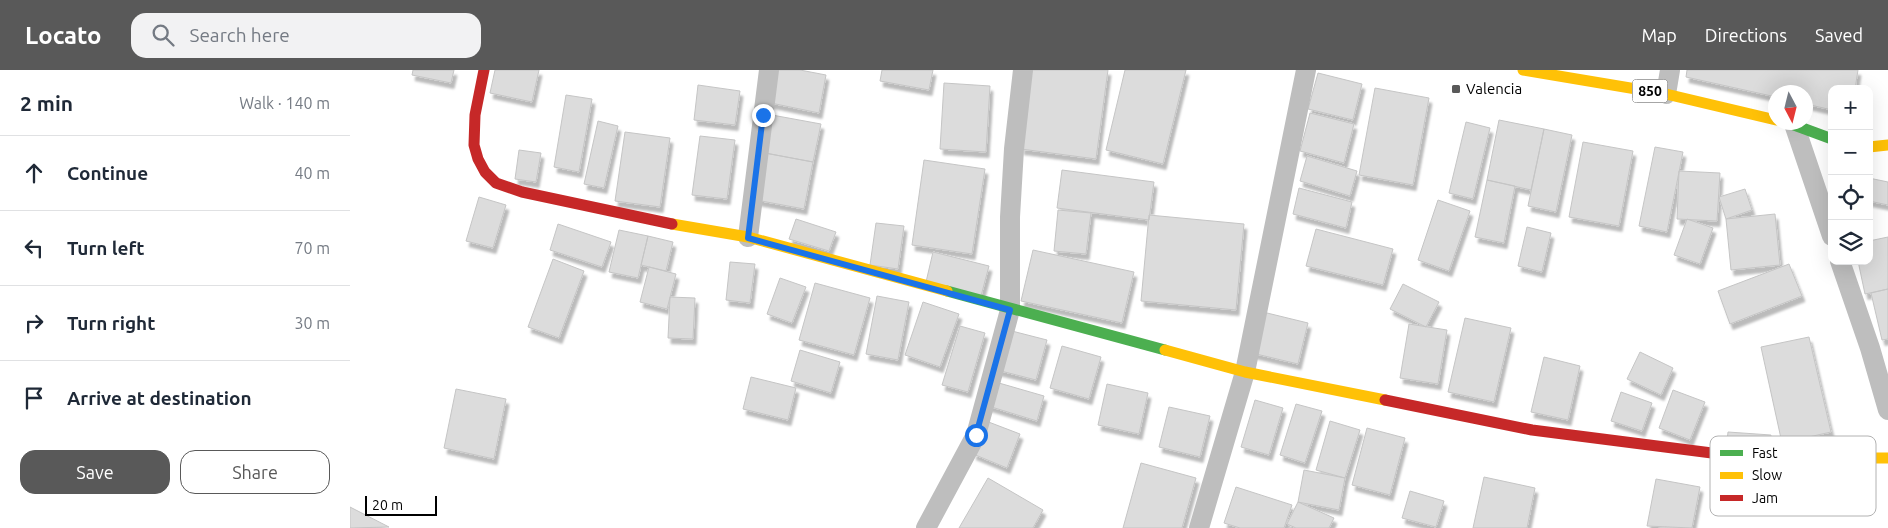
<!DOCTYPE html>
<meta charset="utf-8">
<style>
:root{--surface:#fff;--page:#f2f2f3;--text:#1f2937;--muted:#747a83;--line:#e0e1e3;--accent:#595959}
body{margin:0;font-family:Ubuntu,sans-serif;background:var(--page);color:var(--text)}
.controls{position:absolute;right:15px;top:15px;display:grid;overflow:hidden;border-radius:10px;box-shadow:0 5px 20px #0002}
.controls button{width:45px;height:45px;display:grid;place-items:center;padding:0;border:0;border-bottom:1px solid var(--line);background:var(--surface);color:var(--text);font:25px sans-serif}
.compass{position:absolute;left:1418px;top:15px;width:45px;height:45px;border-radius:50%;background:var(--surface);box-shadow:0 5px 20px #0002;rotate:173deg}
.scale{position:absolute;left:15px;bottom:12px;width:72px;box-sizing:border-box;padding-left:5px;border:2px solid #000;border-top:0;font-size:14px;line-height:18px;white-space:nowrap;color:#000;-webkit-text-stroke:4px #fff;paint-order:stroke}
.stop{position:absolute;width:15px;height:15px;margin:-11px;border:4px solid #1a73e8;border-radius:50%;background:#fff}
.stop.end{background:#1a73e8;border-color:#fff;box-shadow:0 1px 5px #0008}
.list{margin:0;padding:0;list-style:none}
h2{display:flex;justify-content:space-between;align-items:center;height:65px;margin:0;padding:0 20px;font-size:21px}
h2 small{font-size:16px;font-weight:400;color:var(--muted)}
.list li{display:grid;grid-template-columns:32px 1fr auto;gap:15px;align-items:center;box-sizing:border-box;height:75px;padding:0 20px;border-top:1px solid var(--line)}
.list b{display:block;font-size:19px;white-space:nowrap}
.list em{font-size:16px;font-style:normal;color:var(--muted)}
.actions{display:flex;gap:10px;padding:15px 20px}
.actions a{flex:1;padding:11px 0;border:1px solid var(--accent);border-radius:15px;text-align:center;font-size:18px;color:var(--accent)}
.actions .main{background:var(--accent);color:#fff}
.icon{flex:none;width:28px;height:28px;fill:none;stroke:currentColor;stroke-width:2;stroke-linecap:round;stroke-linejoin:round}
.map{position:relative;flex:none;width:1538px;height:458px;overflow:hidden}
header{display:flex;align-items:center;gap:30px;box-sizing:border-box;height:70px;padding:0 25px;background:var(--accent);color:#fff}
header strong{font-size:24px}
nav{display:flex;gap:28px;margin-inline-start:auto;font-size:18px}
.search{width:350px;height:45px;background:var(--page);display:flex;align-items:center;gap:12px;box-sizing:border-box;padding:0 18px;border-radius:15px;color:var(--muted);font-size:19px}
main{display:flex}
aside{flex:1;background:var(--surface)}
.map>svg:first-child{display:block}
</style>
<header>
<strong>Locato</strong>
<div class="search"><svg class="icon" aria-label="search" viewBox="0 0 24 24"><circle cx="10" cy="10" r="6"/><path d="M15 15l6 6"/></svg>Search here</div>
<nav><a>Map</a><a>Directions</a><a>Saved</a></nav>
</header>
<main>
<aside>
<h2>2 min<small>Walk · 140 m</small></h2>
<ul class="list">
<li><svg class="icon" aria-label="ahead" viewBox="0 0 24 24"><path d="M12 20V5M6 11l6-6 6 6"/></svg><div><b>Continue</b></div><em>40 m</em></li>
<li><svg class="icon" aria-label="left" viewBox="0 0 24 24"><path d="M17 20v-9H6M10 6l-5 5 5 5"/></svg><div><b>Turn left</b></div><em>70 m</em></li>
<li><svg class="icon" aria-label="right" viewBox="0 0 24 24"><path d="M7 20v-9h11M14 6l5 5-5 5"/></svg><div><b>Turn right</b></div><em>30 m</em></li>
<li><svg class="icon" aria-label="arrive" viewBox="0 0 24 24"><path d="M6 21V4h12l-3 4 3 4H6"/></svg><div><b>Arrive at destination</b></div></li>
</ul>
<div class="actions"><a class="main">Save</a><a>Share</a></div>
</aside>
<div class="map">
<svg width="1538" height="458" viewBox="0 0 1538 458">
<defs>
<filter id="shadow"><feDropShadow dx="3" dy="5.5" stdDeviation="1" flood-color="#0004"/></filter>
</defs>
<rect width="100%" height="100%" fill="#fff"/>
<path fill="#dcdcdc" stroke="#c5c5c5" filter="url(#shadow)" d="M63,0h41l-3,13 -39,-8z
M145,0h44l-7,32 -42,-9z
M423,0h27l26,5 -7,38 -53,-11z
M532,0h51l-4,20 -49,-9z
M682,0h76l-12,89 -75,-10z
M775,0h61l-23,94 -57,-14z
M1337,0h171l-3,19h-23v21l-26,-6v-12h-30v5l-90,-20z
M968,3l44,11 -9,36 -45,-11z
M594,13l46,3 -4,66 -46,-3z
M348,15l42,6 -5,34 -41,-5z
M1025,18l54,10 -16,87 -54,-10z
M216,25l26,4 -13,73 -25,-5z
M960,43l44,11 -10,39 -44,-12z
M422,45l49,9 -8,38 -48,-9z
M1149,50l45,9 -13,61 -44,-10z
M248,51l20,5 -14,62 -20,-4z
M1116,52l24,6 -17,71 -24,-6z
M1194,59l28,6 -16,77 -28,-6z
M275,62l45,6 -10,69 -45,-6z
M350,66l35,4 -8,59 -35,-4z
M1233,72l50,9 -14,75 -50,-9z
M1305,77l28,5 -16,80 -28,-6z
M169,80l22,3 -5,29 -21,-3z
M415,83l48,9 -9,47 -48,-9z
M957,86l50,15 -7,25 -50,-15z
M574,90l61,9 -13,85 -60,-9z
M712,100l92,12 -5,38 -92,-12z
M1329,101l41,2 -3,48 -40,-2z
M1519,108l19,4v23l-19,-4z
M1137,110l28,6 -11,57 -29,-6z
M949,118l53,14 -6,26 -53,-14z
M1395,119l7,21 -26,9 -7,-22z
M129,127l27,8 -13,43 -27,-7z
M1088,130l32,11 -21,60 -31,-11z
M708,140l33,3 -5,41 -32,-3z
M1425,144l5,51 -49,5 -5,-51z
M799,145l95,9 -8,86 -95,-9z
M446,149l40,13 -7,19 -40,-12z
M1337,149l26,9 -13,36 -26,-9z
M526,153l28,3 -6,43 -28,-4z
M208,154l53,18 -9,25 -52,-17z
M1177,157l24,6 -9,39 -24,-6z
M966,159l77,20 -10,36 -77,-19z
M269,160l29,6 -10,42 -29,-6z
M298,166l25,6 -7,29 -25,-6z
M1538,167v52l-23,5 -7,-33h11v-20z
M683,180l101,22 -12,51 -101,-22z
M583,182l56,14 -8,30 -55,-14z
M203,189l31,12 -25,67 -31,-11z
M380,192l25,2 -5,39 -24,-3z
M1439,194l13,32 -72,28 -12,-33z
M299,197l27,7 -9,35 -27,-7z
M430,208l26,9 -14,36 -25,-9z
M465,213l55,15 -16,57 -55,-15z
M1053,214l36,18 -13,25 -36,-18z
M1538,219v50l-6,1 -11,-47z
M527,226l32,6 -11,58 -32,-6z
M320,227l25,1 -2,41 -25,-1z
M573,232l36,12 -19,53 -35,-12z
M913,242l45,11 -10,41 -46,-11z
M1115,248l46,10 -17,74 -46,-10z
M1059,254l38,6 -9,54 -38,-6z
M610,256l25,7 -17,59 -26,-7z
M658,260l39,10 -11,40 -39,-10z
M1459,267l22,95 -49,11 -21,-96z
M712,276l39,11 -12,42 -39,-11z
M450,280l40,12 -9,31 -40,-12z
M1290,282l33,16 -12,27 -34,-16z
M1194,287l36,9 -12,54 -37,-8z
M401,307l45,11 -8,32 -45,-11z
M642,311l52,15 -7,25 -52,-16z
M757,314l41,9 -9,41 -41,-9z
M106,319l50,10 -12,60 -50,-11z
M1323,320l32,12 -15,38 -31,-12z
M1271,322l31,11 -10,28 -31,-10z
M905,330l28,8 -14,47 -28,-8z
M946,334l26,7 -17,52 -25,-8z
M819,337l41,9 -10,41 -41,-10z
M636,351l34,13 -13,34 -34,-14z
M980,351l30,9 -15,48 -29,-8z
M1017,358l38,10 -15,57 -38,-10z
M1378,362l43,3 -2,18 -43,-3z
M791,393l55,15 -14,50h-59z
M954,400l41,8 -6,32 -41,-8z
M1134,407l51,11 -8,40h-54z
M638,408l55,32 -10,18h-74z
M1306,409l44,8 -8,41 -45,-2z
M886,417l56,18 -8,23h-44l-16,-5z
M1060,421l34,10 -8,26 -34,-9z
M948,432l36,16 -5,10h-33l-9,-4z
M0,437l39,20 -39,1z"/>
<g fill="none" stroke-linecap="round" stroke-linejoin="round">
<path stroke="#bebebe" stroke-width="20" d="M1316,24l4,-24
M1444,54l38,112
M398,167l21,-167
M1490,191l30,87 18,62
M576,458l50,-93 34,-125v-93l4,-68 9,-79
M849,458l46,-156 61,-302"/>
<path stroke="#4caf50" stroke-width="11" d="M1436,52l46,17
M597,221l218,59"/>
<path stroke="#ffc107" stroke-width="11" d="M1173,0l143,24 110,26
M1519,77l19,-2
M322,154l76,13 199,54
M815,280l80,22 140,28
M1452,388h86"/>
<path stroke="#c62828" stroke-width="11" d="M134,0l-9,45 -1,30 4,14 7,13 11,11 26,9 150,32
M1035,330l147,30 219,28h51"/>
</g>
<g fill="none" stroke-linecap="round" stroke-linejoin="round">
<path stroke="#1a73e8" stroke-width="6" d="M413,45l-15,123 262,72 -34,125"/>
</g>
<rect fill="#595959" stroke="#fff" stroke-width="2" x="1101" y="14" width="10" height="10" rx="2.5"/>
<g text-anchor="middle" stroke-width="4" stroke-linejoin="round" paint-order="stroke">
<rect fill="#fff" stroke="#4c4c4c" stroke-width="1" x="1282.5" y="9.5" width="35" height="23" rx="4"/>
<g font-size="14" font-weight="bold" fill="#000">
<text x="1300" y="26">850</text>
</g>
<g font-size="15" fill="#000" stroke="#fff" text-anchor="start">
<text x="1116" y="24">Valencia</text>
</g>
</g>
<rect x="1360" y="366" width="166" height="80" rx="8" fill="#fff" stroke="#b2b2b2" stroke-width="1"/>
<rect x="1370" y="380" width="23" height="6" fill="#4caf50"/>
<rect x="1370" y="402" width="23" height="7" fill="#ffc107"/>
<rect x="1370" y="425" width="23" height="6" fill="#c62828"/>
<g font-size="14" fill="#000">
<text x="1402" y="388">Fast</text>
<text x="1402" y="410">Slow</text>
<text x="1402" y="433">Jam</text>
</g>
</svg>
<div class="controls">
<button>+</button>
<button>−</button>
<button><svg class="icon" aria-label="locate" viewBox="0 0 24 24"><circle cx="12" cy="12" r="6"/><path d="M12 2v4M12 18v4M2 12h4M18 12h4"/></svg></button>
<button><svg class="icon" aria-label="layers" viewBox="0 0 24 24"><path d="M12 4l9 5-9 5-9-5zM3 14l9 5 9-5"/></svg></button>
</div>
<svg class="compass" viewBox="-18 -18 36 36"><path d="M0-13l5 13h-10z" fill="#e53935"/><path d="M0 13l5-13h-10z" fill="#747a83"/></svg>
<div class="scale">20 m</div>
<div class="stop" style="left:626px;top:365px"></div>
<div class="stop end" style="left:413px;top:45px"></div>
</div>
</main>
